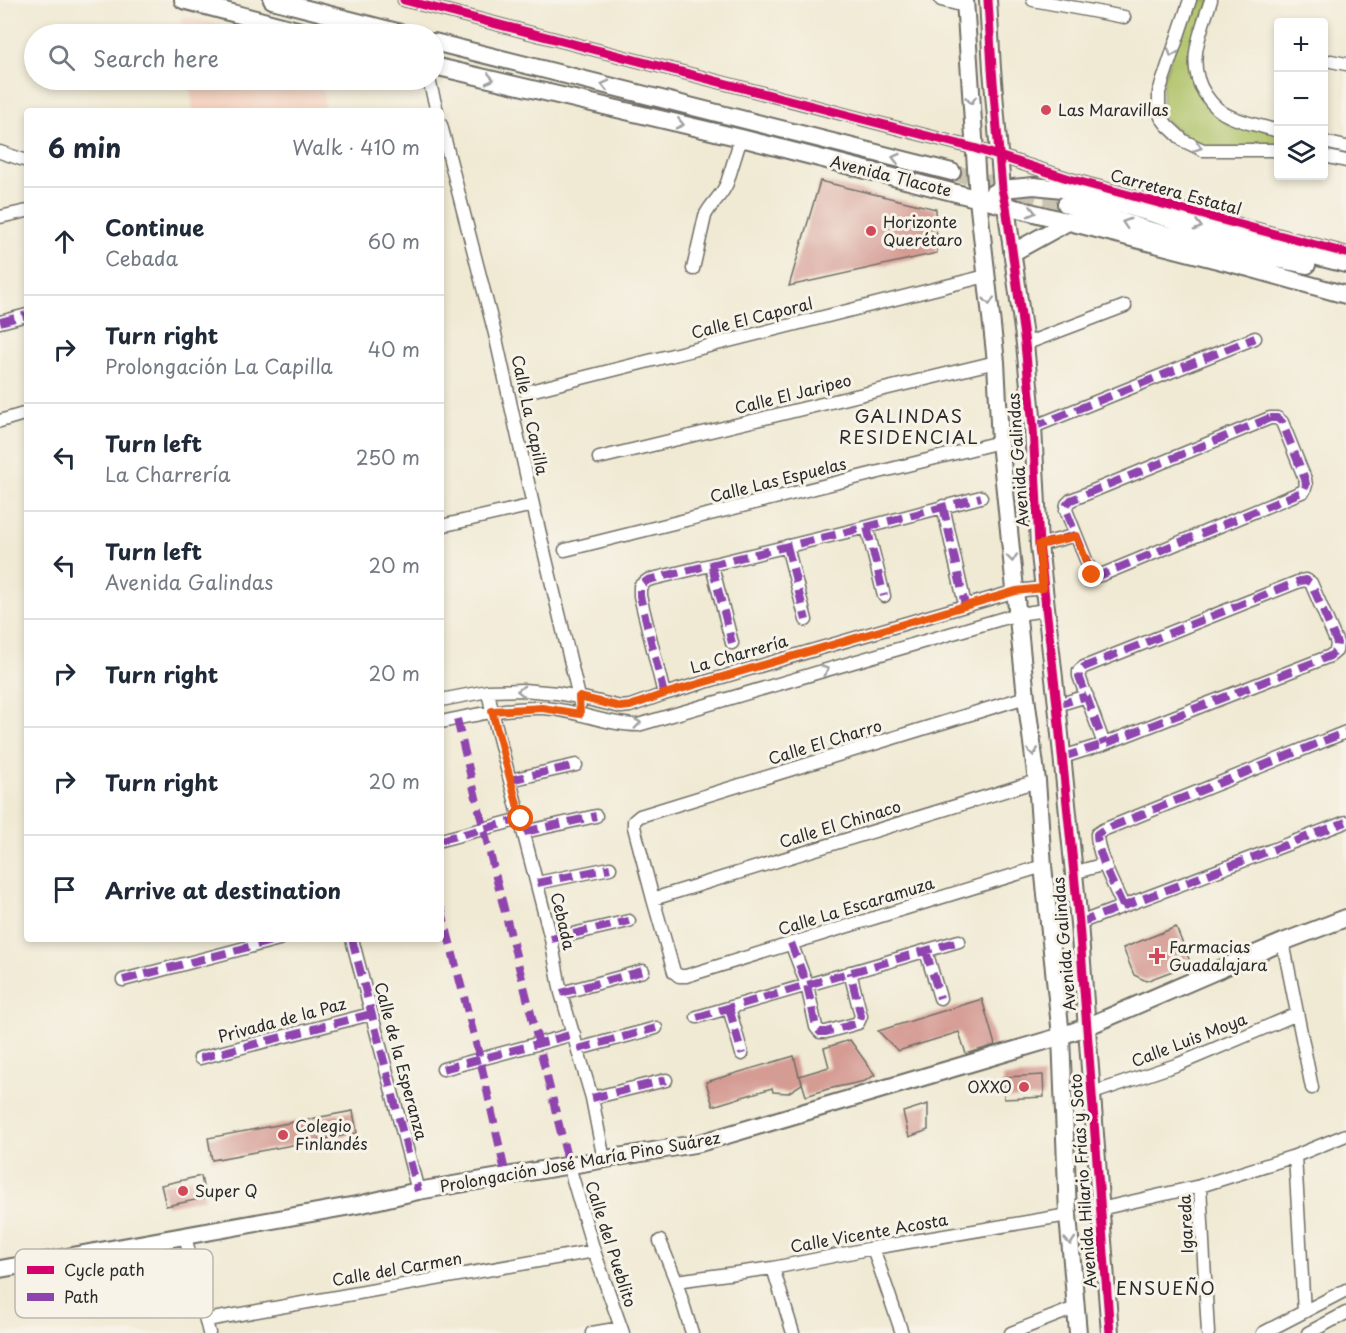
<!DOCTYPE html>
<meta charset="utf-8">
<style>
:root{--surface:#fff;--page:#f6f6f7;--text:#1f2937;--muted:#747a83;--line:#e0e1e3}
body{margin:0;font-family:"Playpen Sans",sans-serif;background:var(--page);color:var(--text)}
.controls{position:absolute;right:18px;top:18px;display:grid;overflow:hidden;border-radius:6px;box-shadow:0 3px 9px #0003}
.controls button{width:54px;height:54px;display:grid;place-items:center;padding:0;border:0;border-bottom:2px solid var(--line);background:var(--surface);color:var(--text);font:30px sans-serif}
.stop{position:absolute;width:18px;height:18px;margin:-14px;border:4px solid #ea580c;border-radius:50%;background:#fff}
.stop.end{background:#ea580c;border-color:#fff;box-shadow:0 2px 6px #0008}
.list{margin:0;padding:0;list-style:none}
h2{display:flex;justify-content:space-between;align-items:center;height:78px;margin:0;padding:0 24px;font-size:26px}
h2 small{font-size:20px;font-weight:400;color:var(--muted)}
.list li{display:grid;grid-template-columns:39px 1fr auto;gap:18px;align-items:center;box-sizing:border-box;height:108px;padding:0 24px;border-top:2px solid var(--line)}
.list b{display:block;font-size:22px;white-space:nowrap}
.list p{margin:0;font-size:20px;white-space:nowrap;color:var(--muted)}
.list em{font-size:20px;font-style:normal;color:var(--muted)}
.icon{flex:none;width:33px;height:33px;fill:none;stroke:currentColor;stroke-width:2;stroke-linecap:round;stroke-linejoin:round}
.map{position:relative;flex:none;width:1346px;height:1333px;overflow:hidden}
.search{position:absolute;background:var(--surface);box-shadow:0 3px 9px #0003;left:24px;top:24px;width:420px;height:66px;display:flex;align-items:center;gap:15px;box-sizing:border-box;padding:0 21px;border-radius:33px;color:var(--muted);font-size:22px}
.panel{position:absolute;background:var(--surface);box-shadow:0 3px 9px #0003;left:24px;top:108px;width:420px;height:834px;border-radius:6px}
.map>svg:first-child{display:block}
</style>
<div class="map">
<svg width="1346" height="1333" viewBox="0 0 1346 1333">
<rect width="100%" height="100%" fill="#f7f3e8"/>
<filter id="ink" filterUnits="userSpaceOnUse"><feTurbulence type="fractalNoise" baseFrequency=".0167" numOctaves="2"/><feDisplacementMap in="SourceGraphic" scale="12" xChannelSelector="R" yChannelSelector="G"/><feConvolveMatrix kernelMatrix="1 2 1 2 8 2 1 2 1" color-interpolation-filters="sRGB"/></filter>
<filter id="wash" filterUnits="userSpaceOnUse"><feTurbulence type="fractalNoise" baseFrequency=".008" numOctaves="4" result="noise"/><feDisplacementMap in="SourceGraphic" scale="24" xChannelSelector="R" yChannelSelector="G"/><feGaussianBlur stdDeviation="1.35" result="paint"/><feColorMatrix in="noise" values="0 0 0 0 0 0 0 0 0 0 0 0 0 0 0 0 0 1.4 0 .05"/><feComposite in="paint" operator="in"/></filter>
<g filter="url(#wash)">
<rect width="100%" height="100%" fill="#f0ead4"/>
<path fill="#f4d3c1" d="M182,16l80,18h-78z
M189,80h133l3,31h-132z"/>
<path fill="#adc165" stroke="#6c7648" stroke-width="1.5" d="M1190,0h21l-16,67 23,43 60,21v19h-75l-42,-33 2,-38z"/>
<g id="blocks">
<path fill="#d59c94" d="M820,181l116,28 1,44 -148,33z
M1176,927l15,37 -45,17 -12,-6 -11,-27z
M982,999l13,46 -29,9 -7,-22 -61,19 -20,-20z
M850,1040l25,35 -10,6 -37,8 -22,7 -6,-20 2,8 -14,9 -15,-1 -1,-4 -59,18 -7,-24 88,-26 5,20 30,-9 -5,-19z
M1043,1075l1,22 -40,2 -1,-22z
M928,1104v26l-19,7 -6,-25z
M353,1111l4,22 -145,27 -4,-22z
M201,1176l4,22 -39,8 -5,-21z"/>
</g>
</g>
<g filter="url(#ink)">
<use href="#blocks" fill-opacity="0" stroke="#706e66" stroke-width="1.5"/>
<g fill="none" stroke-linecap="round" stroke-linejoin="round">
<path stroke="#c9c4b2" stroke-width="16" stroke-dasharray="16 8" stroke-linecap="butt" d="M952,172l114,32"/>
<g stroke="#706e66" stroke-width="15">
<path id="street" d="M404,0l570,148 99,32 273,73
M941,0l24,6
M1033,0l91,17
M1190,0l-31,92v15l2,10 6,8 17,16 19,9h75
M1211,0c-10,32 -26,63 -6,94 6,9 14,18 24,22 15,7 33,10 49,15
M1331,61l15,3
M429,80l8,31
M441,125l54,209 38,171 46,192 1,7
M1324,142l22,5
M0,152l27,9
M1324,156l22,5
M0,217l27,-6
M693,269l12,-53c5,-12 17,-20 22,-33l14,-45
M0,322l27,-7
M1025,344l100,-38
M526,392l460,-116
M1270,418h7l5,4 23,57 1,6 -2,6 -203,84 -5,1 -4,-1 -26,-65 1,-6 4,-4z
M0,421l27,-8
M1033,427l222,-89
M599,458l397,-96
M943,506l22,99
M441,526l92,-21
M867,527l17,69
M1039,545l37,-10
M787,546l19,74
M565,550l435,-108
M712,566l20,77
M488,691l4,20 59,228 10,54 31,105 12,62
M664,694l-24,-98v-10l8,-6 219,-53 114,-30
M1026,697l-386,119 -6,5v6l19,72 21,73 5,4h7l357,-110
M441,700l47,-9 35,-1 34,3 22,4 42,10 9,-1 34,-12 352,-103 27,-3
M1057,705l30,-9
M441,722c33,-7 67,-15 101,-14 32,1 64,17 96,17l380,-111 28,-4
M1063,757l41,-13 226,-88 6,-5 1,-8 -26,-60 -5,-3 -6,1 -216,86 -5,4v5l25,68
M510,780l66,-15
M524,832l72,-16
M441,840l80,-21
M1073,873l32,-9
M537,883l73,-15
M653,899l384,-118
M1123,906c-8,-19 -26,-51 -26,-72l6,-4 243,-98
M1079,923l267,-101
M352,939l66,252
M551,939l78,-18
M1283,942l29,146
M791,943l16,42 9,42 4,5h6l32,-9 3,-7 -11,-44
M926,951l14,47
M123,980l156,-41
M561,993l82,-22
M729,1008l13,46
M697,1017l262,-76
M578,1049l78,-21
M200,1058l171,-44
M443,1069l131,-35
M1093,1093l86,-29 118,-50
M592,1098l74,-18
M1295,1156l9,156
M569,1166l25,85 29,82
M1200,1186l8,147
M1100,1209l100,-23 95,-30 51,-21
M185,1236l24,97
M660,1241l16,40 16,52
M873,1248l29,85
M773,1268l20,65
M676,1281l97,-13 100,-20 195,-33
M207,1320l387,-69
M592,1333l29,-5
M1011,1333l64,-25
M1263,1333l83,-43
M1308,1333l38,-20"/>
</g>
<g stroke="#706e66" stroke-width="20">
<path id="secondary" d="M183,0l129,34
M272,0l133,34
M965,0l13,199 18,163 4,80 26,255 11,84 6,85 18,170 7,179 10,118
M988,0l4,69 10,120 4,17 19,138 8,83 6,118 18,160 22,218 31,410
M434,42l518,130
M434,66l307,72 508,130 97,27
M993,193l9,-4 32,-3 38,4 126,37 148,37
M1066,204l79,25 61,16 101,20
M1012,253l56,-31
M0,1269l362,-65 56,-13 282,-48 352,-104 34,-12 197,-85 63,-24"/>
</g>
<use href="#street" stroke="#fff" stroke-width="12"/>
<use href="#secondary" stroke="#fff" stroke-width="16"/>
<path stroke="#8e44ad" stroke-width="8" stroke-dasharray="15 8" stroke-linecap="butt" d="M0,322l27,-7
M1270,418h7l5,4 23,57 1,6 -2,6 -203,84 -5,1 -4,-1 -26,-65 1,-6 4,-4z
M1033,427l222,-89
M943,506l22,99
M867,527l17,69
M1039,545l37,-10
M787,546l19,74
M712,566l20,77
M664,694l-24,-98v-10l8,-6 219,-53 114,-30
M1057,705l30,-9
M457,719c35,149 76,297 112,447
M1063,757l41,-13 226,-88 6,-5 1,-8 -26,-60 -5,-3 -6,1 -216,86 -5,4v5l25,68
M510,780l66,-15
M524,832l72,-16
M441,840l80,-21
M537,883l73,-15
M1123,906c-8,-19 -26,-51 -26,-72l6,-4 243,-98
M441,908l39,151 26,117
M1079,923l267,-101
M352,939l66,252
M551,939l78,-18
M791,943l16,42 9,42 4,5h6l32,-9 3,-7 -11,-44
M926,951l14,47
M123,980l156,-41
M561,993l82,-22
M729,1008l13,46
M697,1017l262,-76
M578,1049l78,-21
M200,1058l171,-44
M443,1069l131,-35
M592,1098l74,-18"/>
<g stroke="#f7f3e8" stroke-width="13">
<path id="cycleway" d="M404,0l570,148 99,32 273,73
M988,0l4,69 10,120 4,17 19,138 8,83 6,118 18,160 22,218 31,410"/>
</g>
<use href="#cycleway" stroke="#d6006c" stroke-width="9"/>
</g>
<defs><path id="oneway-chevron" d="M-2-3.5L2.5 0L-2 3.5" fill="none" stroke-width="1.6" stroke-linecap="round" stroke-linejoin="round" transform="scale(1.5)"/></defs>
<g stroke="#a0a0a0">
<use href="#oneway-chevron" transform="translate(1172 53) rotate(110)"/>
<use href="#oneway-chevron" transform="translate(490 79) rotate(13)"/>
<use href="#oneway-chevron" transform="translate(605 85) rotate(-166)"/>
<use href="#oneway-chevron" transform="translate(971 100) rotate(86)"/>
<use href="#oneway-chevron" transform="translate(680 124) rotate(13)"/>
<use href="#oneway-chevron" transform="translate(1198 147) rotate(19)"/>
<use href="#oneway-chevron" transform="translate(896 158) rotate(-166)"/>
<use href="#oneway-chevron" transform="translate(1032 212) rotate(14)"/>
<use href="#oneway-chevron" transform="translate(1126 223) rotate(-162)"/>
<use href="#oneway-chevron" transform="translate(1198 226) rotate(15)"/>
<use href="#oneway-chevron" transform="translate(989 301) rotate(84)"/>
<use href="#oneway-chevron" transform="translate(1012 558) rotate(84)"/>
<use href="#oneway-chevron" transform="translate(825 670) rotate(-16)"/>
<use href="#oneway-chevron" transform="translate(521 691) rotate(-179)"/>
<use href="#oneway-chevron" transform="translate(637 723) rotate(-7)"/>
<use href="#oneway-chevron" transform="translate(1033 752) rotate(83)"/>
<use href="#oneway-chevron" transform="translate(1070 1241) rotate(86)"/>
</g>
</g>
<g fill="none" stroke-linecap="round" stroke-linejoin="round" filter="url(#ink)">
<path stroke="#ea580c" stroke-width="8" d="M521,819l-29,-108 50,-3 38,6 -1,-17 42,10 9,-1 34,-12 352,-103 27,-3 -4,-43 37,-9 16,39"/>
</g>
<g fill="#d1495b" stroke="#f7f3e8" stroke-width="2">
<circle cx="1046" cy="110" r="6"/>
<circle cx="871" cy="231" r="6"/>
<path d="M1154 947h6v6h6v6h-6v6h-6v-6h-6v-6h6z"/>
<circle cx="1024" cy="1087" r="6"/>
<circle cx="283" cy="1135" r="6"/>
<circle cx="183" cy="1191" r="6"/>
</g>
<g text-anchor="middle" stroke-width="6" stroke-linejoin="round" paint-order="stroke">
<g font-size="16" fill="#2b2b2b" stroke="#f7f3e8" text-anchor="start">
<text x="1058" y="116">Las Maravillas</text>
<text x="883" y="228">Horizonte<tspan x="883" dy="18">Querétaro</tspan></text>
<text x="1169" y="953">Farmacias<tspan x="1169" dy="18">Guadalajara</tspan></text>
<text x="1012" y="1093" text-anchor="end">OXXO</text>
<text x="295" y="1132">Colegio<tspan x="295" dy="18">Finlandés</tspan></text>
<text x="195" y="1197">Super Q</text>
</g>
<g font-size="16" fill="#2b2b2b" stroke="#f7f3e8">
<text transform="translate(891 176) rotate(14)" y="6">Avenida Tlacote</text>
<text transform="translate(1176 192) rotate(15)" y="6">Carretera Estatal</text>
<text transform="translate(752 318) rotate(-14)" y="6">Calle El Caporal</text>
<text transform="translate(793 394) rotate(-14)" y="6">Calle El Jaripeo</text>
<text transform="translate(530 415) rotate(78)" y="6">Calle La Capilla</text>
<text transform="translate(1018 460) rotate(-94)" y="6">Avenida Galindas</text>
<text transform="translate(778 480) rotate(-14)" y="6">Calle Las Espuelas</text>
<text transform="translate(739 654) rotate(-16)" y="6">La Charrería</text>
<text transform="translate(825 742) rotate(-17)" y="6">Calle El Charro</text>
<text transform="translate(840 824) rotate(-17)" y="6">Calle El Chinaco</text>
<text transform="translate(856 906) rotate(-17)" y="6">Calle La Escaramuza</text>
<text transform="translate(563 921) rotate(77)" y="6">Cebada</text>
<text transform="translate(1064 944) rotate(-95)" y="6">Avenida Galindas</text>
<text transform="translate(282 1020) rotate(-15)" y="6">Privada de la Paz</text>
<text transform="translate(1189 1040) rotate(-21)" y="6">Calle Luis Moya</text>
<text transform="translate(401 1061) rotate(75)" y="6">Calle de la Esperanza</text>
<text transform="translate(580 1162) rotate(-10)" y="6">Prolongación José María Pino Suárez</text>
<text transform="translate(1083 1181) rotate(-94)" y="6">Avenida Hilario Frías y Soto</text>
<text transform="translate(1186 1224) rotate(-93)" y="6">Igareda</text>
<text transform="translate(869 1233) rotate(-10)" y="6">Calle Vicente Acosta</text>
<text transform="translate(611 1244) rotate(72)" y="6">Calle del Pueblito</text>
<text transform="translate(397 1269) rotate(-10)" y="6">Calle del Carmen</text>
</g>
<g font-size="18" letter-spacing="1.5" fill="#2b2b2b" stroke="#f7f3e8">
<text x="909" y="423">GALINDAS<tspan x="909" dy="21">RESIDENCIAL</tspan></text>
<text x="1166" y="1295">ENSUEÑO</text>
</g>
</g>
<rect x="15" y="1249" width="198" height="69" rx="9" fill="#f7f3e8" stroke="#bab7af" stroke-width="1.5"/>
<rect x="27" y="1266" width="27" height="8" fill="#d6006c"/>
<rect x="27" y="1293" width="27" height="8" fill="#8e44ad"/>
<g font-size="16" fill="#2b2b2b">
<text x="64" y="1276">Cycle path</text>
<text x="64" y="1303">Path</text>
</g>
</svg>
<div class="controls">
<button>+</button>
<button>−</button>
<button><svg class="icon" aria-label="layers" viewBox="0 0 24 24"><path d="M12 4l9 5-9 5-9-5zM3 14l9 5 9-5"/></svg></button>
</div>
<div class="stop" style="left:521px;top:819px"></div>
<div class="stop end" style="left:1092px;top:575px"></div>
<div class="search"><svg class="icon" aria-label="search" viewBox="0 0 24 24"><circle cx="10" cy="10" r="6"/><path d="M15 15l6 6"/></svg>Search here</div>
<section class="panel">
<h2>6 min<small>Walk · 410 m</small></h2>
<ul class="list">
<li><svg class="icon" aria-label="ahead" viewBox="0 0 24 24"><path d="M12 20V5M6 11l6-6 6 6"/></svg><div><b>Continue</b><p>Cebada</p></div><em>60 m</em></li>
<li><svg class="icon" aria-label="right" viewBox="0 0 24 24"><path d="M7 20v-9h11M14 6l5 5-5 5"/></svg><div><b>Turn right</b><p>Prolongación La Capilla</p></div><em>40 m</em></li>
<li><svg class="icon" aria-label="left" viewBox="0 0 24 24"><path d="M17 20v-9H6M10 6l-5 5 5 5"/></svg><div><b>Turn left</b><p>La Charrería</p></div><em>250 m</em></li>
<li><svg class="icon" aria-label="left" viewBox="0 0 24 24"><path d="M17 20v-9H6M10 6l-5 5 5 5"/></svg><div><b>Turn left</b><p>Avenida Galindas</p></div><em>20 m</em></li>
<li><svg class="icon" aria-label="right" viewBox="0 0 24 24"><path d="M7 20v-9h11M14 6l5 5-5 5"/></svg><div><b>Turn right</b></div><em>20 m</em></li>
<li><svg class="icon" aria-label="right" viewBox="0 0 24 24"><path d="M7 20v-9h11M14 6l5 5-5 5"/></svg><div><b>Turn right</b></div><em>20 m</em></li>
<li><svg class="icon" aria-label="arrive" viewBox="0 0 24 24"><path d="M6 21V4h12l-3 4 3 4H6"/></svg><div><b>Arrive at destination</b></div></li>
</ul>
</section>
</div>
